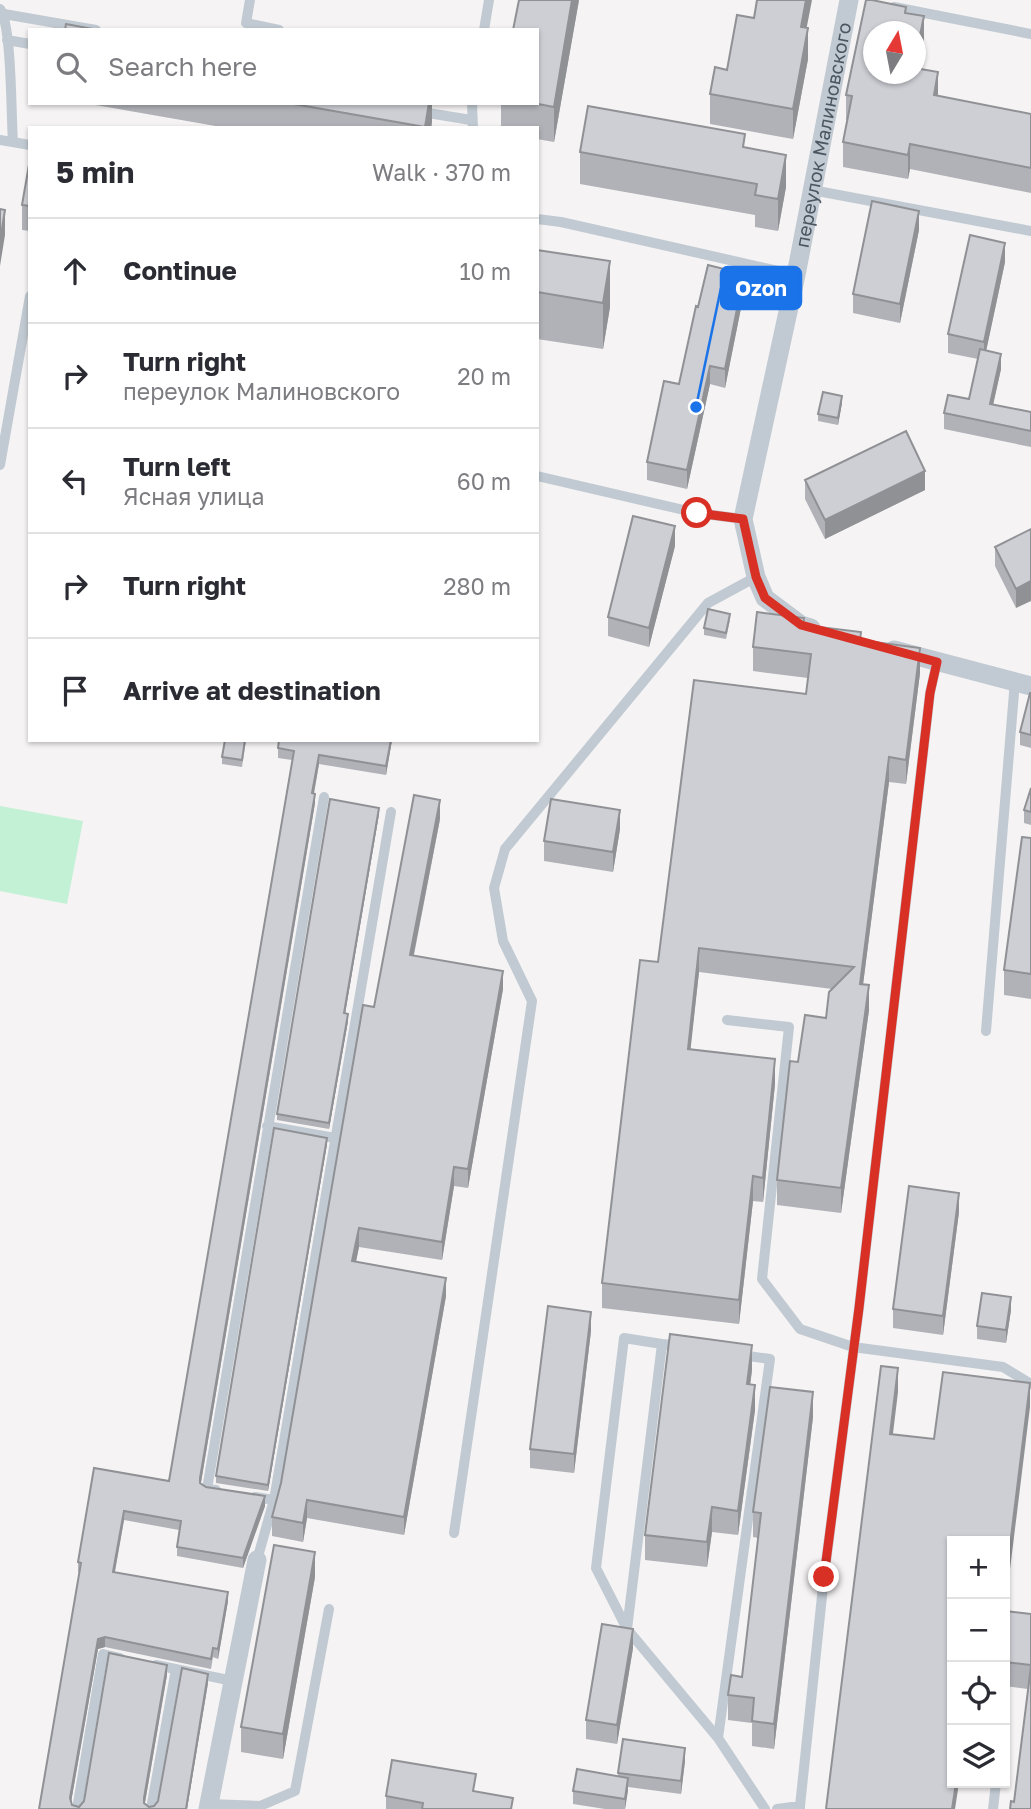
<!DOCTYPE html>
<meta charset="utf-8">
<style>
:root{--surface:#fff;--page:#f7f7f7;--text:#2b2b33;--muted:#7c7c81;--line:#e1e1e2}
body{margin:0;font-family:"Golos Text",sans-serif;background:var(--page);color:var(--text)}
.controls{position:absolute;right:21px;bottom:21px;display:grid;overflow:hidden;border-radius:0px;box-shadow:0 2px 5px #0004}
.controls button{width:63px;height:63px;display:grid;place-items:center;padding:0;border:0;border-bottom:2px solid var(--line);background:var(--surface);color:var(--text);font:35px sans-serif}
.compass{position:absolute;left:863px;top:21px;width:63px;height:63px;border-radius:50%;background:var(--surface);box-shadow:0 2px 5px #0004;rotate:10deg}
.stop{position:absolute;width:21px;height:21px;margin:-16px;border:5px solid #d93025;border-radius:50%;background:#fff}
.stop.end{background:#d93025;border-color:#fff;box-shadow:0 2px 7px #0008}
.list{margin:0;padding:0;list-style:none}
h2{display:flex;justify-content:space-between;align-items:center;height:91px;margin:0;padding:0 28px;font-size:30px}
h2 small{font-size:23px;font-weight:400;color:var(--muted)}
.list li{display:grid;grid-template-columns:46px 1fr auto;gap:21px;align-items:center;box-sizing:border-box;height:105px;padding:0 28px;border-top:2px solid var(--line)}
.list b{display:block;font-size:26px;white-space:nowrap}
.list p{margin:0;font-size:23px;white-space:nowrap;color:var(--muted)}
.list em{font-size:23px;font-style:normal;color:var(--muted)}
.icon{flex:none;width:38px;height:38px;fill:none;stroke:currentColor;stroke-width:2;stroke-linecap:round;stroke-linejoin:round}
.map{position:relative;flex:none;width:1031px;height:1809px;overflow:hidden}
.search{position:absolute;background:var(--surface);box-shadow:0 2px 5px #0004;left:28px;top:28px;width:511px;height:77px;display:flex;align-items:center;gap:18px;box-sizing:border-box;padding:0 24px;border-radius:0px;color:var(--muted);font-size:26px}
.panel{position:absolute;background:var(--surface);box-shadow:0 2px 5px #0004;left:28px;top:126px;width:511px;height:616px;border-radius:0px}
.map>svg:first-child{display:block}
</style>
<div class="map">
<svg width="1031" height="1809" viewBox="0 0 1031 1809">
<rect width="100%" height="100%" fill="#f5f3f3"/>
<path fill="#c3f1d5" d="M0,806l83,15 -16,83 -67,-13z"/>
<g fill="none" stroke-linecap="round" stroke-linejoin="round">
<path stroke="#c1cad2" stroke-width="10" d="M250,0l-4,23 33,7
M894,7l137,27
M0,9c12,16 11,108 13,133
M4,14l92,16
M484,30l5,-30
M7,40l23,4
M472,103l1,25
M422,112l49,8
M0,140l30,5
M812,190l219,41
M537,219l24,3 235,53
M0,465l30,-169
M537,476l160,37 46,6
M727,1020l62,7 -27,252 38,50 53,18 150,20 28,17
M986,1031l29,-350
M267,1126l68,12
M662,1344l-38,-6 -28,230 31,61 91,109 47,71
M216,1490l-9,-1 117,-692
M255,1497l19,3
M454,1533l78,-532 -29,-60 -9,-53 11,-39 203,-246 48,-26
M257,1560l17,-60 117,-688
M627,1629l35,-285 19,2
M156,1665l77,16
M718,1738l52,-379 -29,-4
M209,1804l51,2 35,-15 34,-182
M800,1806l24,-229 35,-269 71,-615 7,-31
M77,1809l26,-155 17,4
M151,1809l25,-140
M777,1809l23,-3v3
M993,1809l3,-26"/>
<g stroke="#c1cad2" stroke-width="19">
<path id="s1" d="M811,628l-10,-3 -36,-27 -9,-21 -13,-58 53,-244 53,-275"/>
<path d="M894,650l137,36"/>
<path d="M208,1809l49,-249"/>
</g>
</g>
<path fill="#b0b2b7" d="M579,0l-25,142 -17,-3v-11h-36v-25h36z
M906,13l18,28 -5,27 19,28 93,18v79l-121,-24 -2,10 -65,-12v-25l4,-22h-1v-25z
M807,28l1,31 -15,80 -83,-15v-30l17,-24z
M84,103h348v19l-1,6h-204z
M580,152l206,35 -8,44 -23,-4v-12l-175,-31z
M30,159v72l-8,-1v-25z
M919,230l-19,93 -47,-10v-19z
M537,250l73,57 -7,42 -66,-10z
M1005,262l-19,89 15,18 -8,35 38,8v35l-87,-18v-16l25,-14 9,-40 -30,-6v-19z
M744,293l-19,95 -15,-4 -23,105 -40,-9v-18l32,-78 19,-77z
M842,403l-4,22 -20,-4v-7z
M805,480l120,10 -100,49 -20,-40z
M1031,529l-15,79 -21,-42v-19z
M675,546l-26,101 -41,-11v-19z
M730,620l-4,19 -22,-4v-7z
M804,625l57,15 59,33 -14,111 -17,-2 -26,202 6,26 -28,203 -64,-8v-25l21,-118 28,-44 6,-29 -133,-17 -9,77 85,35 -12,118 -10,-1 -14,123 -137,-16v-25l56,-321 148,-268 2,-16 -55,-7v-24z
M1031,693v55l-11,-3v-13z
M246,740l-4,27 -20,-3v-7z
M392,740l-6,35 -67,-11 -5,30 1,9 -114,680 5,4 59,19 -22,62 -66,-12v-9l2,-17 -55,-10 -9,52 113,29 -10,58 -5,-2 -2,12 -106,-22 -7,2 -27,153 1,3 7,2 5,-6 83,-126 -22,128 4,4 5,-1 4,-5 50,-118 -21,126h-148l41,-237h-2v-10l16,-94 75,13 123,-721 -14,-2v-10z
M1031,788v37l-7,-2v-13z
M379,814l-34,200 3,7 -19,108 -52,-9v-6z
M440,819l-26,136 89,34 -35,199 -14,-2 -12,74 -83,-13 -3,15 90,34 -42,239 -97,-17 -4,24 -31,-6v-19l9,-34 93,-476z
M620,829l-7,43 -69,-11v-20z
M1031,838v161l-27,-4v-25z
M327,1144l-59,347 -52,-8v-7z
M959,1212l-16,123 -50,-7v-19z
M1011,1310l-5,33 -29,-4v-13z
M591,1331l-17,142 -44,-5v-19z
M752,1370l-2,15 5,25 -17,125 -26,-3 -5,35 -62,-7v-25z
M813,1417l-39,332 -22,-3v-23l-24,-3v-25l14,-18 16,-139 -5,-1v-25z
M315,1577l-32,182 -42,-7v-25z
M1005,1611l26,3v195l-17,-7 14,-113 -23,-3z
M633,1648l-16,96 -31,-5v-19z
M685,1761l-4,33 -53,-7 -3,22h-20l-32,-5v-13l45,-15v-3z
M476,1792l37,17h-127v-13z"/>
<path fill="#909195" d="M572,0h7l-25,142v-35z
M806,0h6l-11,57v-30z
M924,16v25l-10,51 1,-33z
M808,28v31l-15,80v-30z
M938,72v25l-4,-2z
M429,103h3v19l-1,6h-6z
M910,144v25l-2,10v-24z
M786,155v32l-8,44v-32z
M5,210v25l-5,31v-25z
M919,211v19l-19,93v-19z
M1005,243v19l-21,99v-19z
M610,261v46l-7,42v-46z
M744,274v19l-19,95v-19z
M1001,354v15l-11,50v-15z
M710,366v18l-23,105v-19z
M842,396v7l-4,22v-7z
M925,471v19l-100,49v-19z
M675,526v20l-26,101v-19z
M1031,581v20l-15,7v-19z
M920,648v25l-14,111v-24z
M391,740h1l-6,35v-9z
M319,755v9l-7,39v-10z
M889,757v25l-29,226v-24z
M315,794v9l-115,685v-10z
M440,800v19l-30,154v-18z
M379,808v6l-35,206v-7z
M620,810v19l-7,43v-20z
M699,948v24l-11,101v-24z
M503,971v18l-35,199v-19z
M869,985v25l-28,203v-25z
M348,1014v7l-19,108v-6z
M775,1059v25l-12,118v-24z
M327,1138v6l-59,347v-6z
M454,1167v19l-12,74v-18z
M753,1176v25l-14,123v-24z
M959,1193v19l-16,123v-19z
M359,1228v19l-7,33v-19z
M446,1278v18l-42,239v-18z
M1011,1297v13l-5,33v-13z
M591,1312v19l-17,142v-19z
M752,1345v25l-5,39v-25z
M898,1368v24l-8,66v-24z
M1030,1383v24l-25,203v-24z
M755,1385v25l-17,125v-24z
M813,1392v25l-39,332v-25z
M265,1496v10l-22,62v-10z
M307,1500v18l-4,24v-19z
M712,1507v25l-5,35v-25z
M124,1511v9l-11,61v-9z
M315,1552v25l-32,182v-25z
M228,1592v9l-10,58v-10z
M633,1629v19l-16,96v-19z
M105,1637v10l-7,2 -28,159v-10l28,-159z
M167,1665v10l-23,133v-10z
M208,1674v9l-21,126h-1z
M685,1748v13l-4,33v-13z
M628,1778v13l-3,18v-10z
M956,1783h3l-4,26h-3z"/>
<path fill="#cdcfd5" stroke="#909195" stroke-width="2" d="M519,0h53l-18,107 -21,-4h4v-73h-24z
M757,0h49l-5,27 7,1 -15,81 -83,-15 5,-27 12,3 10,-55 17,3z
M866,0h6l34,7 -1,6 19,3 -9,43v-27h-42v42h42v-6l23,4 -4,23 97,19v54l-121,-24 -2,11 -65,-13 9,-46 -6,-1z
M66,24l32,6h-33z
M288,103h141l-4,24z
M588,106l157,28 -2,13 43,8 -8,44 -23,-4 2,-11 -177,-32z
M30,159v47l-8,-1z
M872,201l47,10 -19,93 -47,-10z
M0,209l5,1 -5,31z
M970,235l35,8 -21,99 -36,-8z
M537,250l73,11 -7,42 -66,-11z
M708,265l36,9 -19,95 -15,-3 -23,104 -40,-8 17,-81 15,3 17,-78 2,1z
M980,349l21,5 -11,50 41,8v19l-87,-18 4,-18 21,4z
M823,392l19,4 -4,22 -20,-4z
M906,431l19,40 -100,49 -20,-40z
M633,516l42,10 -26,102 -41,-11z
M1031,529v52l-15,8 -21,-42z
M708,609l22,5 -4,19 -22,-5z
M757,612l47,6 -1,7 58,7 -1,8 60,8 -14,112 -17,-3 -29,227 9,1 -28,203 -64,-8 13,-119 8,1 7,-47 21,3 3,-26 25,-25 -155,-19 -11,101 87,10 -12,119 -10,-2 -14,124 -137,-17 38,-323 18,2 36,-282 112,14 5,-40 -58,-7z
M1030,693h1v42l-11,-3z
M225,740h20l-3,20 -20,-3z
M279,740h112l-5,26 -67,-11 -7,38 3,1 -115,684v5l6,4 59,9 -22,62 -66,-11 4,-26 -57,-10 -11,61 115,20 -10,57 -5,-1 -2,11 -106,-22 -7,2 -28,159 2,7 7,2 5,-6 25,-148 58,12 -23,133v5l5,4 5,-1 4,-5 24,-133 26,6 -22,135h-147l42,-246 -3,-1 16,-94 75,13 125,-730 -16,-3z
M1031,788v24l-7,-2z
M414,795l26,5 -30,155 93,16 -35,198 -14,-2 -12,75 -83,-14 -7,33 94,17 -42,239 -97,-17 -4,23 -31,-6 9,-34 82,-478 11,2z
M330,799l49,9 -35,205 4,1 -19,109 -52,-9z
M551,799l69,11 -7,42 -69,-11z
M1022,837l9,1v136l-27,-4z
M274,1128l53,10 -59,347 -52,-9z
M909,1186l50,7 -16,123 -50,-7z
M982,1293l29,4 -5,33 -29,-4z
M548,1306l43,6 -17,142 -44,-5z
M670,1334l82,11 -5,39 8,1 -17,126 -26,-4 -5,35 -62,-7z
M881,1366l17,2 -8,66 44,5 9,-67 87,11 -25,203v-45h-53v242h4l-4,26h-126z
M770,1387l43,5 -39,332 -22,-3 2,-23 -26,-3 3,-20 11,2 19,-164 -8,-1z
M274,1545l41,7 -32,182 -42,-7z
M1005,1611l26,3v51l-26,-3z
M602,1624l31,5 -16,96 -31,-5z
M1031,1666v143h-21l1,-8 3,1z
M623,1739l62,9 -4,33 -63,-8z
M392,1760l84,14 -3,17 40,7 -2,11h-89l1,-6 -37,-7z
M577,1769l51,9 -3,21 -52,-8z"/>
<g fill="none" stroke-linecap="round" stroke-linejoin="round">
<path stroke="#d93025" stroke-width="9" d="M697,513l46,6 13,58 9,21 36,27 136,37 -7,31 -71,615 -35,269"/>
</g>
<g text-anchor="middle" stroke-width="7" stroke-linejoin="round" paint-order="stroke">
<g font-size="19" fill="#4a5661" stroke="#fff">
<text dy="7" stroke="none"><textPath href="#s1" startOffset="530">переулок Малиновского</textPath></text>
</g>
</g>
<path fill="none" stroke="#1a73e8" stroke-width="2.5" d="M696 407L721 288"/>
<circle fill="#1a73e8" stroke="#fff" stroke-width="2.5" cx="696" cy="407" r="7"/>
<rect fill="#1a73e8" stroke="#1a73e8" stroke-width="2.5" x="721" y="267" width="80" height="42" rx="7"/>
<g font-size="21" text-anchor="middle" font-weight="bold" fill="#fff">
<text x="761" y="296">Ozon</text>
</g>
</svg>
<div class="controls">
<button>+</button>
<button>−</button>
<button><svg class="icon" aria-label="locate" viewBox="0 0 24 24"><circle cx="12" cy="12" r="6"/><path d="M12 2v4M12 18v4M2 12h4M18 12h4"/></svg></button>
<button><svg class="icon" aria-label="layers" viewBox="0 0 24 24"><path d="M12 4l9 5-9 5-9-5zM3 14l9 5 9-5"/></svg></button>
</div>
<svg class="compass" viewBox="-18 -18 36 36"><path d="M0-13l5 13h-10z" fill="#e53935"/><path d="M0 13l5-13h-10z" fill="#7c7c81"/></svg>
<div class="stop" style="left:697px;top:513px"></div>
<div class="stop end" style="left:824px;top:1577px"></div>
<div class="search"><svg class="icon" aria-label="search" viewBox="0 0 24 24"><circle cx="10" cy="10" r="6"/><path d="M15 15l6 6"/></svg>Search here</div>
<section class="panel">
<h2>5 min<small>Walk · 370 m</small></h2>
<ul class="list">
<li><svg class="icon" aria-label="ahead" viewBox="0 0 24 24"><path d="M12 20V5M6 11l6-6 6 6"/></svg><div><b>Continue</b></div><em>10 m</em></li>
<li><svg class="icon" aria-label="right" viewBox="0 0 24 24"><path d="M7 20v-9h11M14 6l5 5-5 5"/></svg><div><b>Turn right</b><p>переулок Малиновского</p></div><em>20 m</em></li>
<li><svg class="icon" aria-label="left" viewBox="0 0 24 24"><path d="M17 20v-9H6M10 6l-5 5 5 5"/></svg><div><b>Turn left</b><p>Ясная улица</p></div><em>60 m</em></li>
<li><svg class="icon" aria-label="right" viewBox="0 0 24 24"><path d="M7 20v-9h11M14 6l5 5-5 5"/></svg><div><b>Turn right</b></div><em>280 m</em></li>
<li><svg class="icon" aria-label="arrive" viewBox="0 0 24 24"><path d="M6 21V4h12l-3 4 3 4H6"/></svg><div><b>Arrive at destination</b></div></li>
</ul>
</section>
</div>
